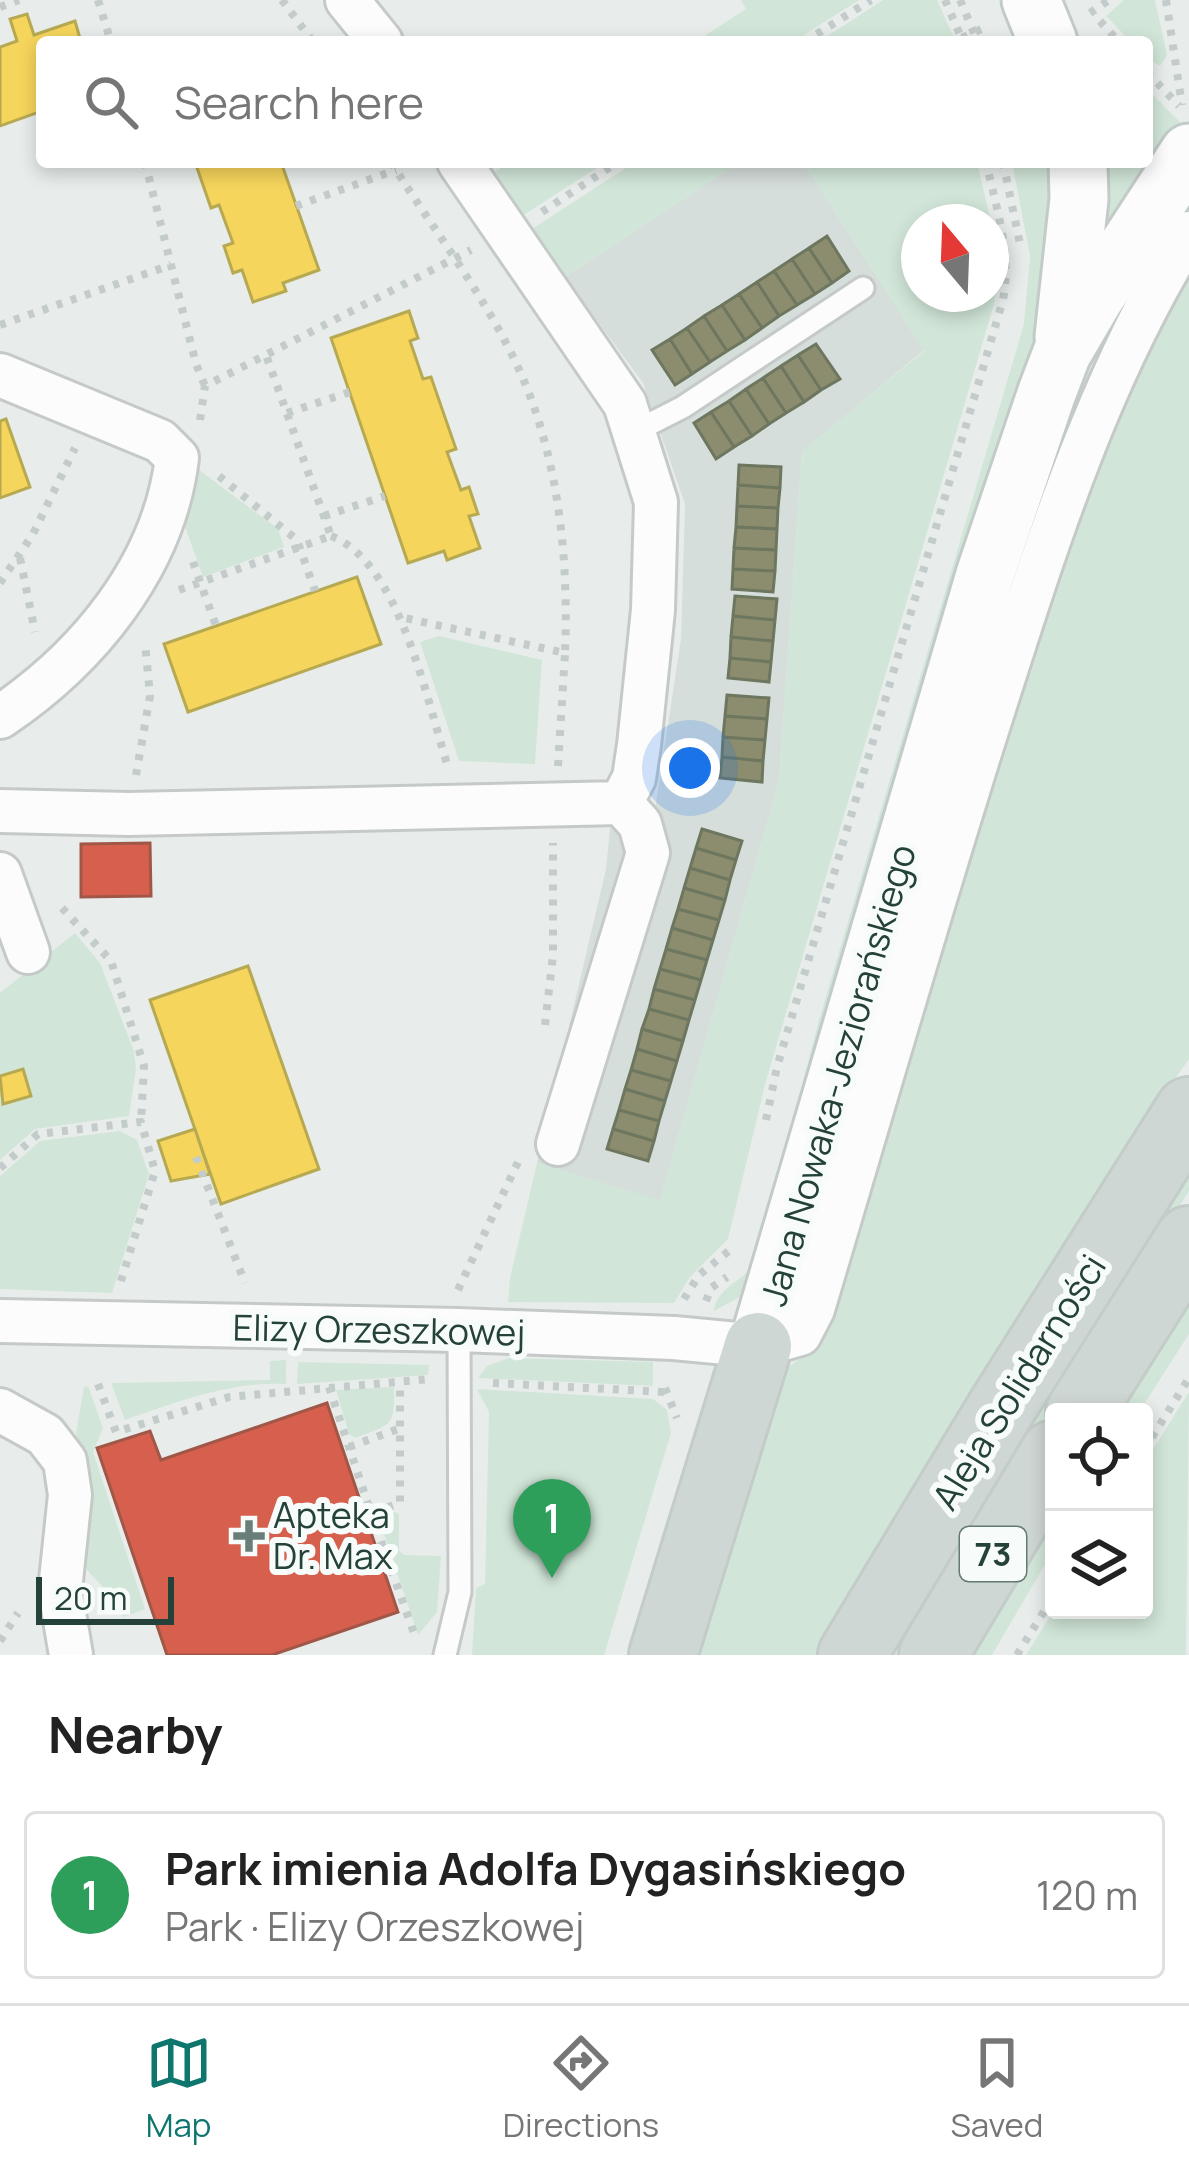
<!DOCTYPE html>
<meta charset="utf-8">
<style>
:root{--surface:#fff;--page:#f2f2f2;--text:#222;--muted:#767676;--line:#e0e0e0;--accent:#0f766e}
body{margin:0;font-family:Manrope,sans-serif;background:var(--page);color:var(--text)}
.controls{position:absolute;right:36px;bottom:36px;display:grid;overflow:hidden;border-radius:12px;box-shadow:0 6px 18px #0003}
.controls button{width:108px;height:108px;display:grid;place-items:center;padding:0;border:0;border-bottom:3px solid var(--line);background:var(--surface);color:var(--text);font:60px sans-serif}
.compass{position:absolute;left:901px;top:204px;width:108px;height:108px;border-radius:50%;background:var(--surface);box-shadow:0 6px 18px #0003;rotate:341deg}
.scale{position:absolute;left:36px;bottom:30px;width:138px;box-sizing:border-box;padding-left:12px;border:6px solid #24423a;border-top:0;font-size:33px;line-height:42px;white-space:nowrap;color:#24423a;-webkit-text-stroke:9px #f7fbf9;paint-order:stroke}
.you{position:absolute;left:690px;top:768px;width:42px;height:42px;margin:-30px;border:9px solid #fff;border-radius:50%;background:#1a73e8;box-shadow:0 0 0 18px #1a73e833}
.badge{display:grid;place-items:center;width:78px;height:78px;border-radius:50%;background:var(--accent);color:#fff;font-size:39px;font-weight:700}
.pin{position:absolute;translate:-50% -99px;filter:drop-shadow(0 3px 6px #0008)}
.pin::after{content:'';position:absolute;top:63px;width:42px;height:36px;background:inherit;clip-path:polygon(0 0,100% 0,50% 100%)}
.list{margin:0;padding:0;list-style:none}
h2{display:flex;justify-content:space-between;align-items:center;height:156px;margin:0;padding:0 48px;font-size:51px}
h2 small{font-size:39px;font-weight:400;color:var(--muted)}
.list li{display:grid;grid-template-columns:78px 1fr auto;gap:36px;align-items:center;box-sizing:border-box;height:168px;margin:0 24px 24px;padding:0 24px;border:3px solid var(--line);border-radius:12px}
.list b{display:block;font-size:45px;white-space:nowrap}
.list p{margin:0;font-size:39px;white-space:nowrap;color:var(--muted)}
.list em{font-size:39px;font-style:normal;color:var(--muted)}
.icon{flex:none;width:66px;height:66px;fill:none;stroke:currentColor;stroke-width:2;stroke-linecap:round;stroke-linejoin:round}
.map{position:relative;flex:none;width:1189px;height:1655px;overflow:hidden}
.search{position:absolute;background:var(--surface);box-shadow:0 6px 18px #0003;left:36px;right:36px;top:36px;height:132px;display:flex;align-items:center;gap:30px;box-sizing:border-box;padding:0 42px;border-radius:12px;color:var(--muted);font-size:45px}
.sheet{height:348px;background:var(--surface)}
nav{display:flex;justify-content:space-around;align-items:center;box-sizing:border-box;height:168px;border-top:3px solid var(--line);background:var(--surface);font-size:33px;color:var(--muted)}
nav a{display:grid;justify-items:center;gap:6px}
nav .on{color:var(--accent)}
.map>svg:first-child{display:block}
</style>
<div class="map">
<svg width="1189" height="1655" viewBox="0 0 1189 1655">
<rect width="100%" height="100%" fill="#e8edeb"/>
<path fill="#d6dedb" d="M740,162h63l121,188 -122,102 -23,329 -119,420 -123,-38 69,-294 4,-41 45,-18 26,-171 4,-135 -42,-121 -78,-106z"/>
<path fill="#d1e6d8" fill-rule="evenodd" d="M741,0h118l-66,42h-98l51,-33z
M883,0h54l19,42h-138z
M1124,0h31l12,55 -7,11 -13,-8v-16h-16l-25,-26z
M1147,89l38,38 -85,134 -5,-99h52z
M510,162h96l-84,54 -27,-44z
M635,162h105l-175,115 -33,-48z
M803,162h174l22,94 -5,48 -229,781 -37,154 -38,38 -16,26 -166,-1 2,-24 27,-115 123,37 119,-419 23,-330 122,-100zM919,222h72v72h-72z
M1012,162h47l-11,134 -20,80 -281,917 -33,18c3,-26 33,-30 43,-52l62,-239 205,-696 6,-68z
M1189,262v797l-48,68 -322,528h-137l90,-279 22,-13 19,-18 277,-877z
M198,469l80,60 6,18 -81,30 -24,-67z
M439,636l103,24 -7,104 -76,-3 -39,-119z
M75,933l25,30 34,88 2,17 -7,48 -94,13 -35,31v-167z
M120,1131l17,9 12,34 -37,119 -112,-4v-113l40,-35z
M1189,1166v25l-142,222 -146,242h-13z
M1189,1287v47l-50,78h-29z
M509,1358l144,4v24l-175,-8 9,-12z
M286,1360v24c-55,-3 -109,18 -161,36l-14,-37 159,-3v-19z
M298,1362l131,3 -1,10 -131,9z
M88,1386l15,42 -10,24 52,157 -22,8 -4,-13 -32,-34 -5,-14 2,-81 -8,-42 8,-46z
M394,1387c1,40 -2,37 -39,51l-6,-4 -13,-44z
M477,1389l176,10 14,11 4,23 -67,222h-132l4,-67 9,-4 4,-172z
M1189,1392l-3,263h-160l28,-45h90v-146z
M1054,1502v47l-62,106h-32z
M391,1511l8,3v36l5,5 37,1 -4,56 -19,23 -40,-119z"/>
<path fill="#f6d55c" stroke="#b7a952" stroke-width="3" d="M27,14l7,21 41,-14 6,21h-39v69l-42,15v-79l17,-6 -7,-22z
M195,162h86l38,108 -36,13 3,8 -33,11 -11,-32 -9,3 -9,-27 9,-3 -14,-38 -8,3z
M409,311l9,27 -8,3 13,38 8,-2 25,72 -9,3 14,38 8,-3 9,27 -9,2 11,32 -33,12 -3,-9 -36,12 -77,-225z
M6,419l24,68 -30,11v-77z
M357,577l24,67 -193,68 -24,-68z
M248,966l71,203 -98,35 -71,-204z
M23,1069l8,27 -28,8 -3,-28z
M195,1129l15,45 -39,7 -13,-40z"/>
<path fill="#d6604d" stroke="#a15747" stroke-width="3" d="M150,843l1,53 -70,1v-53z
M327,1403l71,209 -126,43h-105l-70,-207 53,-17 11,29z"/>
<path fill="#8c8c6e" stroke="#6d765e" stroke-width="3" d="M827,236l22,35 -17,12 -23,-35z
M809,248l23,35 -17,11 -23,-35z
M792,259l23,35 -18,11 -23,-34z
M774,271l23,34 -18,11 -22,-34z
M757,282l22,34 -17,12 -23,-34z
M739,294l23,34 -17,12 -23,-35z
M722,305l23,35 -18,11 -23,-35z
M704,316l23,35 -17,11 -23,-34z
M687,328l23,34 -18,12 -22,-35z
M670,339l22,35 -17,11 -23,-35z
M816,344l24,35 -19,11 -23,-35z
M798,355l23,35 -17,12 -23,-36z
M781,366l23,36 -18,11 -23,-35z
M763,378l23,35 -17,11 -23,-35z
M746,389l23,35 -17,12 -23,-35z
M729,401l23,35 -18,11 -23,-35z
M711,412l23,35 -18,12 -22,-36z
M739,465l42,2 -1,21 -42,-3z
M738,485l42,3 -2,20 -41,-2z
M737,506l41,2 -1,21 -41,-2z
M736,527l41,2 -1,21 -42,-2z
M734,548l42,2 -1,21 -42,-2z
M733,569l42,2 -2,21 -41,-3z
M735,596l42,3 -2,21 -42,-4z
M733,616l42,4 -2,21 -42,-4z
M731,637l42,4 -2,21 -41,-4z
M730,658l41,4 -2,20 -41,-4z
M727,695l42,3 -2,21 -42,-3z
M725,716l42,3 -2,21 -42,-3z
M723,737l42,3 -2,21 -41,-4z
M722,757l41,4 -1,21 -42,-4z
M702,829l40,12 -6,19 -40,-12z
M696,848l40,12 -6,20 -40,-12z
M690,868l40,12 -5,20 -41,-12z
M684,888l41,12 -6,20 -41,-11z
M678,909l41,11 -6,20 -41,-12z
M672,928l41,12 -6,20 -41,-11z
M666,949l41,11 -6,20 -41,-11z
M660,969l41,11 -6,20 -41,-11z
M654,989l41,11 -6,20 -40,-11z
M649,1009l40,11 -6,21 -41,-12z
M642,1029l41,12 -6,20 -40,-12z
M637,1049l40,12 -6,20 -40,-11z
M631,1070l40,11 -6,20 -40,-12z
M625,1089l40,12 -6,20 -40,-11z
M619,1110l40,11 -5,20 -41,-12z
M613,1129l41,12 -6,20 -41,-12z"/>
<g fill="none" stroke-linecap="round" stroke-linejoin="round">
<g stroke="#c5cac8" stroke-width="27">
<path id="lane" d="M634,432l49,-25 180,-119
M445,1655l15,-63 -1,-262"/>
</g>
<g stroke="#c5cac8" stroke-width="48">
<path id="street" d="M347,0l34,42
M0,375l160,66 17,17c-13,108 -89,200 -177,259
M0,811l129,3 492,-11 13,-25 5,-33 14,-135 3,-108 -31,-98 -166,-242
M0,874l28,78
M558,1144l90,-291 -8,-29 -19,-21
M0,1321l459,9 215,8 84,8 42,-12 13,-25c60,-201 118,-404 182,-604 52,-162 103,-326 194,-472
M0,1410l45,25 20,26 5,34 -10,95 11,65"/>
</g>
<g stroke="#c3cbc8" stroke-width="63">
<path id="secondary" d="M1031,0l17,42
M1064,337l15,-138 -1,-37
M758,1346l227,-771 61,-180 16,-42 31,-53 96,-147"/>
</g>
<g stroke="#c3ccc9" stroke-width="72">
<path id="primary" d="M1080,1412l109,-172
M663,1655l95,-309
M852,1655l148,-245 189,-299
M933,1655l121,-201"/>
</g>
<path stroke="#c3ccca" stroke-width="8" stroke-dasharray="6 9" stroke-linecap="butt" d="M98,0l13,42
M282,0l31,42
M945,0l18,42
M960,0l18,42
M1166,0l16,105
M0,7l19,-7
M1090,13l19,-13
M1100,21l19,21
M962,38l26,-12
M804,42l67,-42
M1147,72l32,34
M145,162l51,202 9,22
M391,162c42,67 92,131 126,203 41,88 52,191 48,288l-165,-36
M1003,162l17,82
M296,206l100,-36
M542,212l76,-50
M0,325l171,-60
M287,413l63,-21
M200,420l5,-34 266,-136
M219,476l78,64 18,51
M324,516l61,-20
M331,536c69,26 96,166 117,231
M20,558l15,74
M193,562l23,64
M0,583l33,-49 42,-86
M179,590l152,-54 -65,-181
M558,766l7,-113
M136,775l14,-79 -5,-54
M62,908l49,53 33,105 -3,56
M545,1025l8,-70v-112
M766,1120l11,-53 226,-767c9,-46 -7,-93 -17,-138
M196,1157l49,126
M0,1168l38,-34 103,-12 14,49 -35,113
M458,1290l60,-128
M684,1299l15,-24 31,-25
M706,1301l5,-13 16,-11
M493,1383l172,9
M98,1384l18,48 113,-35 201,-18
M329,1387l42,126 29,-10v-121
M665,1388l12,30
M349,1447l49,-18
M1144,1450l45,-72
M371,1513l44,123
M0,1641l18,-28
M1017,1655l37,-60"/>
<use href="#lane" stroke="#fcfcfc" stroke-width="21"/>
<use href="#street" stroke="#fcfcfc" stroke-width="42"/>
<use href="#secondary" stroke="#fcfcfc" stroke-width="57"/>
<use href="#primary" stroke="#cfd7d5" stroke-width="66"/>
</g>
<path fill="#697e78" stroke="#f7fbf9" stroke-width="4.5" d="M243 1518h12v12h12v12h-12v12h-12v-12h-12v-12h12z"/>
<g text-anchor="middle" stroke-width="12" stroke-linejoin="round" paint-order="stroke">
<rect fill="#f7fbf9" stroke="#637a73" stroke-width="3" x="960" y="1527" width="66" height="54" rx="9"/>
<g font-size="33" font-weight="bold" fill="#24423a">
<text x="993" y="1566">73</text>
</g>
<g font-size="36" fill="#24423a" stroke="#f7fbf9">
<text transform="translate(838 1075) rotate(-74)" y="13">Jana Nowaka-Jeziorańskiego</text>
<text transform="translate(379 1330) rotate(1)" y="13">Elizy Orzeszkowej</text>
<text transform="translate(1019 1382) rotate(-58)" y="13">Aleja Solidarności</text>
</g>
<g font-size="36" fill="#24423a" stroke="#f7fbf9" text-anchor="start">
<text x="273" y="1528">Apteka<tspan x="273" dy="41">Dr. Max</tspan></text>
</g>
</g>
</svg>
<div class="controls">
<button><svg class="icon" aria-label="locate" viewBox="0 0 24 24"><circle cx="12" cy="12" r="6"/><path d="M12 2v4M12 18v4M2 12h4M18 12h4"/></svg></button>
<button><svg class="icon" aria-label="layers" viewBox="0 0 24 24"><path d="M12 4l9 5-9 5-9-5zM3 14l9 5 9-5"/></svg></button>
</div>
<svg class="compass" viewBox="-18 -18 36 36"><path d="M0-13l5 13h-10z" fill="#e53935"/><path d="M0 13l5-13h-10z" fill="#767676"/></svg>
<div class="scale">20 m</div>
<div class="you"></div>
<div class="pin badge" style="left:552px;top:1578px;background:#2e9e5b">1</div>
<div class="search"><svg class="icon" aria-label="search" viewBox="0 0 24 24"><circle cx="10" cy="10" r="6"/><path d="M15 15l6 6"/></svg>Search here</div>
</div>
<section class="sheet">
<h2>Nearby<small></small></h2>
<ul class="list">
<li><span class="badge" style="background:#2e9e5b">1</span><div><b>Park imienia Adolfa Dygasińskiego</b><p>Park · Elizy Orzeszkowej</p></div><em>120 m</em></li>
</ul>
</section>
<nav>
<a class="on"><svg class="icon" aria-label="map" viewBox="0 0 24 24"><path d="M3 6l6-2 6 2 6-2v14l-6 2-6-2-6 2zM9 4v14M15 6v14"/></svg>Map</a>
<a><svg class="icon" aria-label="directions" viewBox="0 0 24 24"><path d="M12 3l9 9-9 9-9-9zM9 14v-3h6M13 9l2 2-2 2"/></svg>Directions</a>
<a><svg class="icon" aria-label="saved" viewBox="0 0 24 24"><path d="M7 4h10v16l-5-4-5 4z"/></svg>Saved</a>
</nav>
